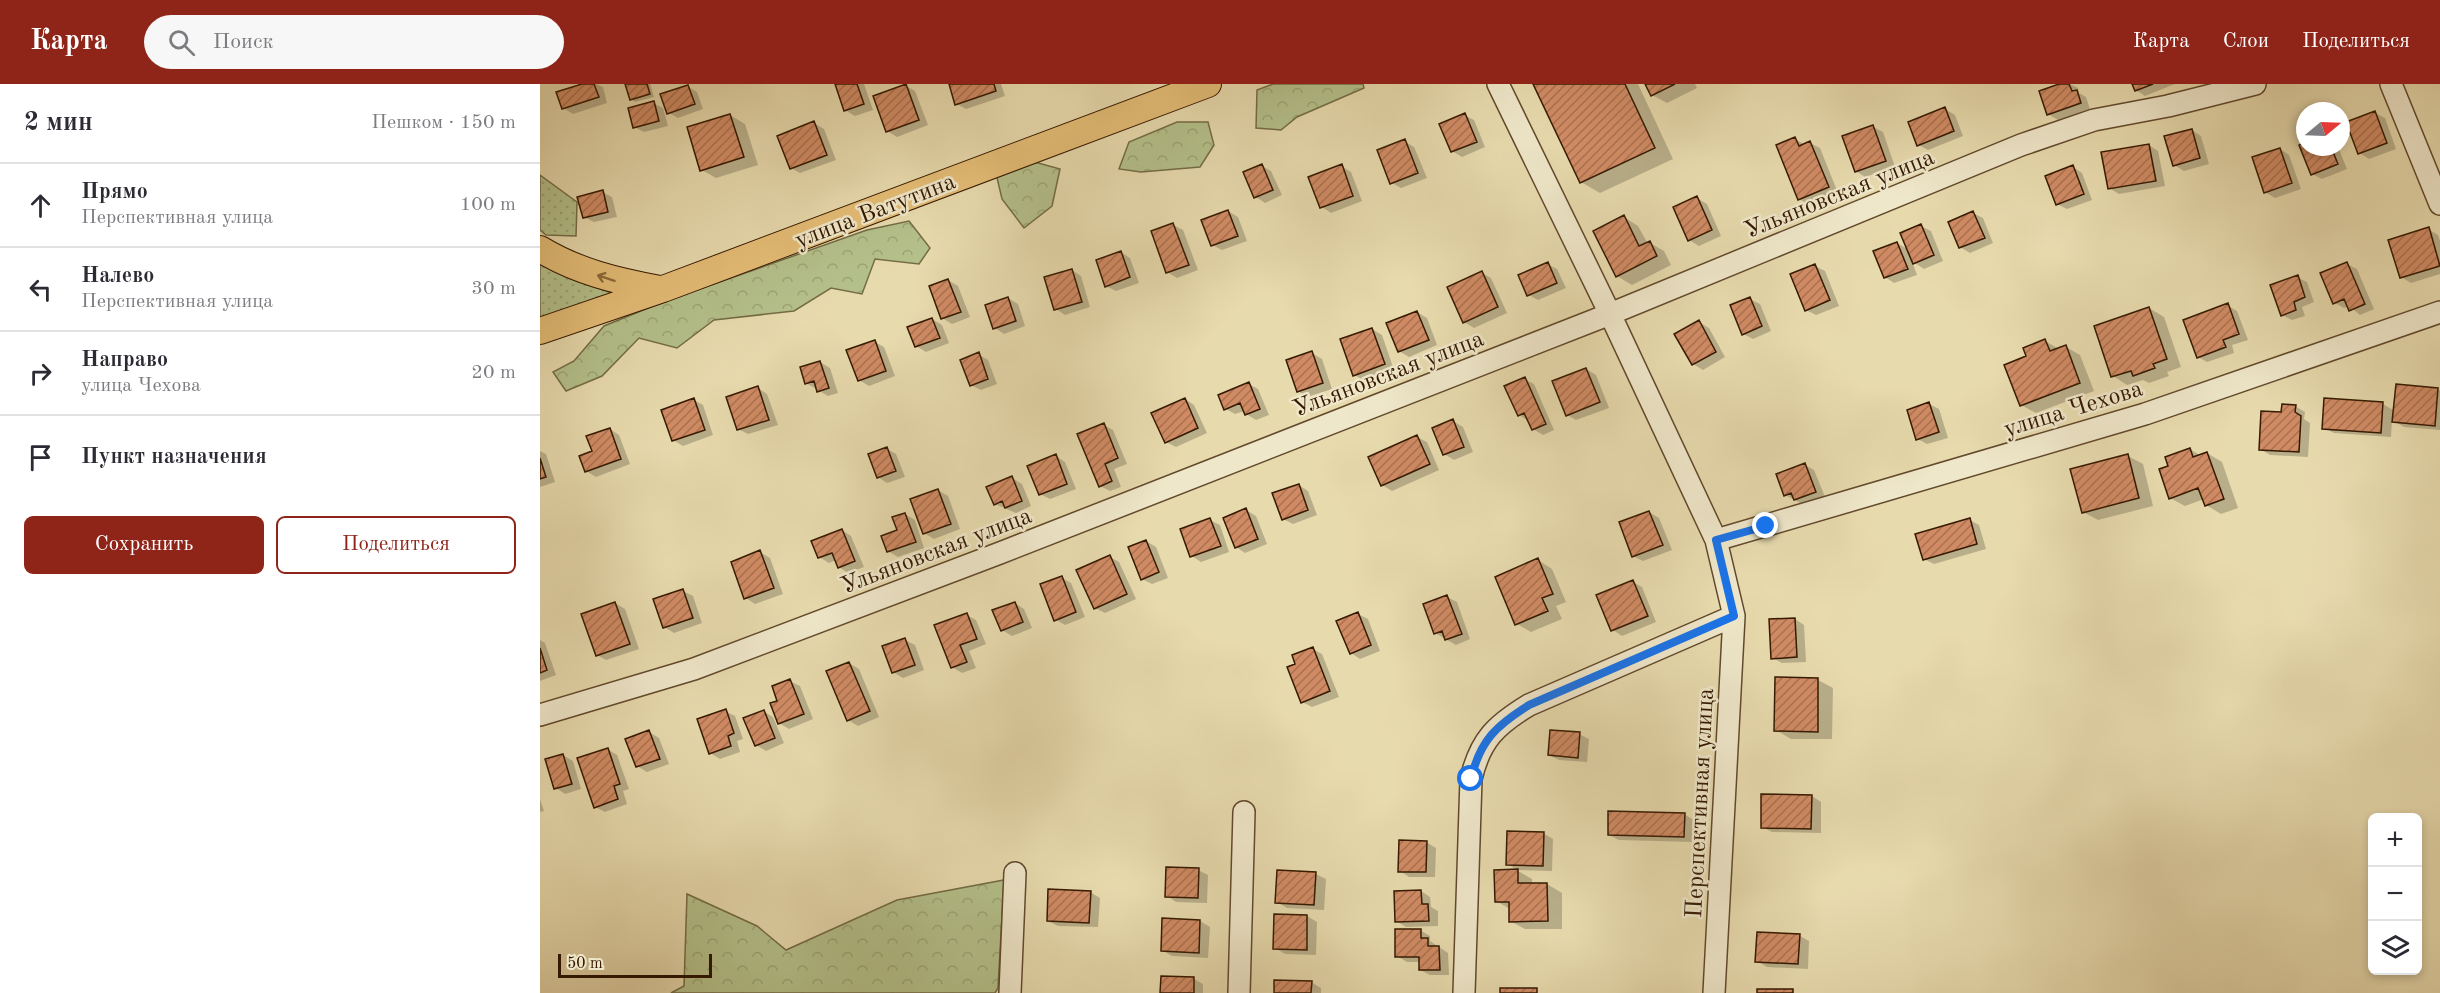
<!DOCTYPE html>
<html lang="ru">
<meta charset="utf-8">
<style>
:root{--surface:#fff;--page:#f7f7f7;--text:#2b2b33;--muted:#7c7c81;--line:#e1e1e2;--accent:#8f2418}
body{margin:0;font-family:"Old Standard TT",serif;background:var(--page);color:var(--text)}
.controls{position:absolute;right:18px;bottom:18px;display:grid;overflow:hidden;border-radius:9px;box-shadow:0 3px 9px #0003}
.controls button{width:54px;height:54px;display:grid;place-items:center;padding:0;border:0;border-bottom:2px solid var(--line);background:var(--surface);color:var(--text);font:30px sans-serif}
.compass{position:absolute;left:1756px;top:18px;width:54px;height:54px;border-radius:50%;background:var(--surface);box-shadow:0 3px 9px #0003;rotate:71deg}
.scale{position:absolute;left:18px;bottom:15px;width:154px;box-sizing:border-box;padding-left:6px;border:3px solid #351901;border-top:0;font-size:16px;line-height:21px;white-space:nowrap;color:#351901;-webkit-text-stroke:4px #efe7ca;paint-order:stroke}
.stop{position:absolute;width:18px;height:18px;margin:-14px;border:4px solid #1a73e8;border-radius:50%;background:#fff}
.stop.end{background:#1a73e8;border-color:#fff;box-shadow:0 2px 6px #0008}
.list{margin:0;padding:0;list-style:none}
h2{display:flex;justify-content:space-between;align-items:center;height:78px;margin:0;padding:0 24px;font-size:26px}
h2 small{font-size:20px;font-weight:400;color:var(--muted)}
.list li{display:grid;grid-template-columns:39px 1fr auto;gap:18px;align-items:center;box-sizing:border-box;height:84px;padding:0 24px;border-top:2px solid var(--line)}
.list b{display:block;font-size:22px;white-space:nowrap}
.list p{margin:0;font-size:20px;white-space:nowrap;color:var(--muted)}
.list em{font-size:20px;font-style:normal;color:var(--muted)}
.actions{display:flex;gap:12px;padding:18px 24px}
.actions a{flex:1;padding:14px 0;border:2px solid var(--accent);border-radius:9px;text-align:center;font-size:21px;color:var(--accent)}
.actions .main{background:var(--accent);color:#fff}
.icon{flex:none;width:33px;height:33px;fill:none;stroke:currentColor;stroke-width:2;stroke-linecap:round;stroke-linejoin:round}
.map{position:relative;flex:none;width:1900px;height:909px;overflow:hidden}
header{display:flex;align-items:center;gap:36px;box-sizing:border-box;height:84px;padding:0 30px;background:var(--accent);color:#fff}
header strong{font-size:28px}
nav{display:flex;gap:33px;margin-inline-start:auto;font-size:21px}
.search{width:420px;height:54px;background:var(--page);display:flex;align-items:center;gap:15px;box-sizing:border-box;padding:0 21px;border-radius:33px;color:var(--muted);font-size:22px}
main{display:flex}
aside{flex:1;background:var(--surface)}
.map>svg:first-child{display:block}
</style>
<header>
<strong>Карта</strong>
<div class="search"><svg class="icon" aria-label="search" viewBox="0 0 24 24"><circle cx="10" cy="10" r="6"/><path d="M15 15l6 6"/></svg>Поиск</div>
<nav><a>Карта</a><a>Слои</a><a>Поделиться</a></nav>
</header>
<main>
<aside>
<h2>2 мин<small>Пешком · 150 m</small></h2>
<ul class="list">
<li><svg class="icon" aria-label="ahead" viewBox="0 0 24 24"><path d="M12 20V5M6 11l6-6 6 6"/></svg><div><b>Прямо</b><p>Перспективная улица</p></div><em>100 m</em></li>
<li><svg class="icon" aria-label="left" viewBox="0 0 24 24"><path d="M17 20v-9H6M10 6l-5 5 5 5"/></svg><div><b>Налево</b><p>Перспективная улица</p></div><em>30 m</em></li>
<li><svg class="icon" aria-label="right" viewBox="0 0 24 24"><path d="M7 20v-9h11M14 6l5 5-5 5"/></svg><div><b>Направо</b><p>улица Чехова</p></div><em>20 m</em></li>
<li><svg class="icon" aria-label="arrive" viewBox="0 0 24 24"><path d="M6 21V4h12l-3 4 3 4H6"/></svg><div><b>Пункт назначения</b></div></li>
</ul>
<div class="actions"><a class="main">Сохранить</a><a>Поделиться</a></div>
</aside>
<div class="map">
<svg width="1900" height="909" viewBox="0 0 1900 909">
<defs>
<pattern id="grass-dots" width="8" height="8" patternUnits="userSpaceOnUse" patternTransform="scale(1.5)"><rect width="8" height="8" fill="#b4c08a"/><path d="M2 2h.1M6 6h.1" fill="none" stroke="#9ba475" stroke-width="1.8" stroke-linecap="round"/></pattern>
<pattern id="forest-crowns" width="20" height="18" patternUnits="userSpaceOnUse" patternTransform="scale(1.5)"><rect width="20" height="18" fill="#b4c08a"/><path d="M2 6a3 3 0 1 1 6 0M12 15a3 3 0 1 1 6 0" fill="none" stroke="#9ba475"/></pattern>
<pattern id="building-hatch" width="6" height="6" patternUnits="userSpaceOnUse" patternTransform="scale(1.5)"><rect width="6" height="6" fill="#d08b64"/><path d="M-1 1l2-2M0 6l6-6M5 7l2-2" fill="none" stroke="#aa7150"/></pattern>
</defs>
<rect width="100%" height="100%" fill="#e7daad"/>
<filter id="stains"><feTurbulence type="fractalNoise" baseFrequency=".00333" numOctaves="4"/><feColorMatrix values="0 0 0 0 .2 0 0 0 0 .09 0 0 0 0 .02 0 0 0 .5 -.17"/></filter>
<radialGradient id="worn" r=".72"><stop offset=".6" stop-color="#630" stop-opacity="0"/><stop offset="1" stop-color="#630" stop-opacity=".3"/></radialGradient>
<path fill="url(#grass-dots)" stroke="#746c46" stroke-width="1.5" d="M0,91l37,27 -1,34 -30,-1 -6,-5z
M0,179l26,14 49,17 -75,27z"/>
<path fill="url(#forest-crowns)" stroke="#746c46" stroke-width="1.5" d="M733,0h90l1,4 -67,29 -16,13 -25,-2 1,-38z
M637,38h31l6,23 -14,22 -59,5 -22,-3 10,-27z
M480,74l40,11 -8,37 -28,22 -22,-29 -7,-30z
M369,137l21,27 -11,16 -44,-5 -13,35 -31,-6 -37,23 -80,9 -37,28 -38,-10 -37,38 -36,15 -13,-19 21,-11 30,-35 59,-24 204,-72z
M464,796l-6,108 -3,5h-324l13,-7 3,-92 70,32 29,24 111,-50z"/>
<path fill="#0003" d="M46,0h10l7,3 4,16 -34,11 -10,-6z
M87,0h23l4,13 -19,5 -4,-3z
M297,0h27l9,26 -18,6 -10,-6z
M410,0h51l4,12 -39,13 -9,-5z
M995,0h103l35,75 -73,34 -19,-11z
M1107,0h48l2,4 -30,15 -15,-8z
M1524,0h6l8,4 1,5 7,4 4,12 -32,11 -10,-6z
M1593,0h42l-30,12 -9,-6z
M147,2l10,6 6,17 -25,9 -9,-5z
M366,2l9,5 13,34 -31,12 -10,-6z
M113,19l10,5 5,18 -24,6 -10,-5z
M1405,25l10,6 8,21 -35,14 -9,-5z
M1835,29l10,5 11,31 -27,10 -9,-6z
M190,31l15,9 13,41 -42,13 -14,-8z
M924,31l10,5 11,27 -23,10 -10,-6z
M274,39l10,6 12,31 -36,13 -9,-5z
M1333,43l10,5 12,35 -30,10 -9,-6z
M1652,46l9,6 8,28 -25,7 -10,-6z
M1255,55l10,6 5,-2 10,5 18,45 -30,11 -9,-5z
M864,57l10,6 13,31 -26,10 -9,-5z
M1765,60v3h33l9,22 -25,10 -10,-5 -11,-28z
M1609,61l9,6 7,35 -46,8 -10,-6z
M1740,65l9,6 12,34 -26,9 -10,-6z
M722,82l9,5 11,24 -17,8 -9,-6z
M801,82l10,6 11,29 -31,12 -9,-6z
M1533,83l9,6 10,27 -25,9 -10,-5z
M62,108l10,5 5,20 -23,5 -10,-5z
M1157,114l10,6 14,32 -22,10 -10,-6z
M688,127l10,6 9,24 -25,9 -10,-5z
M1433,129l10,5 10,25 -23,10 -10,-6z
M1084,133l14,9 10,18 2,-1 14,8 7,14 -39,20 -15,-9z
M633,141l10,5 15,40 -21,8 -10,-6z
M1381,142l10,5 12,30 -19,8 -12,-8 5,14 -23,8 -9,-6 12,-34 12,7z
M1888,145l10,6 2,6v33l-29,9 -10,-6z
M581,168l9,6 9,25 -23,8 -10,-5z
M1007,180l10,5 9,19 -28,12 -9,-5z
M1807,180l10,5 17,40 -14,6 -11,-9 -5,2 -9,-5z
M1275,182l10,5 14,35 -23,9 -10,-5z
M532,186l9,6 9,31 -25,8 -9,-6z
M942,189l9,5 16,35 -33,15 -10,-6z
M1757,193l10,5 7,20 -12,5 3,9 -13,4 -10,-5z
M408,196l10,6 12,31 -18,7 -10,-6z
M468,214l10,6 7,22 -21,8 -9,-6z
M1210,215l10,5 11,27 -18,8 -10,-5z
M1687,221l10,6 11,29 -16,5 2,8 -27,9 -9,-5z
M1609,224l15,9 17,50 -14,5 2,4 -20,7 -6,-3 -16,5 -14,-9z
M877,228l10,6 10,27 -28,12 -10,-6z
M392,235l10,6 7,18 -23,9 -10,-6z
M1159,238l10,6 16,29 -22,13 -10,-6z
M832,245l10,6 12,35 -30,11 -9,-6z
M1505,257l14,8 7,-2 14,8 14,36 -58,22 -15,-8 7,-48z
M335,258l9,5 11,29 -26,10 -10,-6z
M772,269l10,6 10,30 -25,8 -9,-6z
M438,270l10,6 9,24 -16,6 -10,-5z
M280,278l10,6 8,25 -10,3 -22,-13z
M1046,285l10,6 13,33 -33,12 -9,-5z
M984,295l10,5 20,46 -11,5 -10,-6 -4,-8 -10,-6z
M709,300l9,5 11,26 -13,5 -10,-6 -1,-3 -10,3 -9,-5z
M218,304l9,6 11,31 -30,9 -10,-5z
M1898,305l2,2v39l-36,-3 -12,-7 -1,17 -57,-4 -10,-5 2,-28 57,4 12,7z
M645,315l9,6 13,28 -31,14 -10,-5z
M154,316l9,5 10,30 -30,11 -10,-6z
M1389,320l10,5 9,29 -21,6 -9,-5z
M1755,322l10,6 -1,7 6,4 -2,34 -38,-2 -10,-6 22,-35z
M913,337l10,6 10,25 -19,8 -10,-6z
M564,341l9,5 14,34 -13,5 7,18 -11,4 -10,-5z
M70,345l9,6 11,29 -34,13 -10,-6 8,-19z
M877,353l10,5 12,28 -47,21 -10,-6z
M347,365l9,5 9,23 -18,6 -9,-6z
M1650,365l11,7 6,-3 15,9 16,46 -17,6 -15,-9 -2,-6 -19,7 -15,-8v-31z
M0,367l6,3 9,28 -15,5z
M516,372l9,6 11,27 -26,10 -10,-5z
M1588,372l15,8 10,42 -55,14 -15,-8z
M1265,381l9,5 11,27 -21,8 -19,-10z
M472,394l10,6 9,22 -15,7 -21,-9z
M759,401l9,6 9,24 -24,9 -10,-5z
M398,406l10,6 12,33 -26,10 -10,-6z
M706,426l10,6 11,28 -22,9 -9,-6z
M1109,428l10,6 13,32 -29,11 -10,-5z
M365,430l10,6 9,28 -26,9 -10,-6z
M670,436l10,5 9,27 -28,10 -9,-6z
M1430,436l9,5 7,24 -52,15 -10,-5z
M302,446l9,6 13,31 -16,6 -9,-6 -3,-7 -7,3 -10,-6z
M606,457l10,6 12,31 -16,6 -10,-5z
M220,468l10,6 13,36 -28,10 -9,-6z
M570,473l9,5 17,37 -31,14 -10,-5z
M998,476l14,9 14,33 -10,4 6,13 -31,13 -14,-8z
M522,494l9,5 14,34 -20,8 -10,-6z
M1093,498l9,5 14,35 -34,14 -9,-6z
M143,507l10,5 9,27 -28,10 -10,-6z
M907,513l10,5 13,37 -14,6 -21,-12z
M75,519l10,6 14,40 -33,11 -9,-5z
M475,519l9,6 8,19 -20,8 -10,-6z
M818,530l10,5 12,32 -20,8 -9,-6z
M427,531l9,5 10,24 -17,7 7,17 -14,5 -10,-6z
M1255,535l9,6 2,37 -24,1 -9,-5z
M0,556l5,3 11,32 -16,6z
M365,556l10,5 9,25 -21,8 -10,-6z
M773,565l9,5 17,43 -27,10 -10,-5 -5,-37z
M309,579l10,6 20,48 -21,9 -10,-6z
M1278,596l15,8 -1,51h-41l-15,-9z
M250,597l10,5 13,33 -24,10 -10,-6v-22z
M185,627l10,5 8,23 -6,2 3,11 -20,7 -10,-6z
M223,627l10,6 11,26 -18,8 -10,-6z
M109,648l10,6 10,26 -22,8 -10,-6z
M1039,650l10,5 -2,23 -28,-2 -10,-5z
M67,665l10,6 12,34 -6,2 4,13 -22,8 -10,-5z
M23,671l10,6 8,28 -16,5 -9,-6z
M1272,712l9,6v31l-49,-1 -10,-5z
M0,715l4,12 -4,1z
M1144,730l10,6v22l-75,-2 -10,-5z
M1003,749l10,6 -1,32 -35,-1 -9,-6z
M886,758l10,6 -1,29h-26l-9,-6z
M658,786l10,5 -1,28 -31,-1 -9,-6z
M978,787l14,8v5h15l15,9v36h-37l-15,-8v-12l-14,-8z
M739,788l37,2 10,5 -2,31 -37,-2 -10,-6z
M881,807l9,6 1,10 7,4v15l-32,1 -10,-6z
M550,808l10,6 -2,29 -40,-1 -10,-5z
M767,832l10,6 -1,33 -31,-1 -10,-6z
M660,837l10,6 -2,31 -36,-2 -9,-5z
M880,846l10,6v5l18,12 1,22h-19l-10,-5v-8h-13l-10,-6z
M1260,852l9,5 -1,28 -41,-2 -10,-6z
M654,895l9,5v9h-41z
M771,898l10,6v5h-45z"/>
<path fill="url(#building-hatch)" stroke="#351901" stroke-width="1.5" d="M42,0h12l5,13 -37,12 -6,-17z
M85,0h22l3,10 -20,6z
M295,0h22l7,20 -20,7z
M366,0l13,36 -33,12 -13,-36z
M409,0h45l2,7 -41,14z
M993,0h92l30,64 -75,35z
M1105,0h30l-24,12z
M1519,0h10l3,7 5,-1 4,13 -34,12 -8,-24z
M1592,0h21l-18,7z
M148,1l7,19 -28,10 -7,-20z
M114,17l5,20 -26,7 -5,-20z
M1405,23l9,24 -37,15 -9,-24z
M1835,27l12,32 -29,11 -12,-32z
M925,29l12,29 -26,10 -12,-28z
M190,30l14,43 -44,14 -13,-44z
M274,37l13,34 -37,14 -13,-33z
M1333,41l13,36 -31,11 -13,-36z
M1652,45l8,29 -27,8 -9,-30z
M1255,53l4,9 11,-5 19,46 -31,13 -22,-55z
M865,55l13,34 -28,11 -13,-34z
M1765,58v5h26l7,17 -27,11 -12,-30z
M1609,60l7,37 -48,8 -7,-37z
M1740,64l12,35 -28,10 -12,-36z
M722,80l11,26 -19,8 -11,-26z
M802,80l11,32 -33,12 -12,-31z
M1533,81l11,29 -28,11 -11,-29z
M63,106l5,22 -25,6 -6,-21z
M1157,112l15,34 -24,11 -15,-34z
M688,126l10,26 -27,10 -10,-26z
M1433,127l12,27 -26,10 -11,-26z
M1084,131l15,31 11,-5 7,15 -41,21 -23,-46z
M633,139l16,42 -23,8 -15,-42z
M1381,140l13,31 -21,9 -13,-31z
M1889,143l11,39 -40,12 -12,-38z
M1357,158l11,27 -24,9 -11,-27z
M581,167l9,26 -25,10 -9,-27z
M1008,178l9,21 -30,13 -9,-21z
M1807,178l18,42 -16,7 -5,-12 -11,5 -13,-31z
M1275,180l15,36 -25,11 -15,-37z
M532,185l10,33 -28,8 -10,-33z
M942,187l16,36 -35,16 -16,-36z
M1758,191l7,22 -11,5 2,8 -15,6 -11,-31z
M408,195l13,33 -20,7 -12,-33z
M468,213l8,24 -23,8 -8,-24z
M1210,213l12,29 -20,9 -12,-30z
M1688,219l11,31 -16,6 3,7 -29,11 -14,-38z
M1609,223l18,52 -14,5 2,4 -22,8 -2,-5 -20,6 -17,-51z
M877,227l12,29 -31,12 -12,-29z
M392,234l8,20 -25,9 -8,-20z
M1159,236l17,32 -24,13 -18,-31z
M832,244l13,36 -32,12 -13,-37z
M1505,255l5,12 16,-6 14,38 -60,23 -16,-41 22,-9 -3,-8z
M335,256l11,31 -28,10 -12,-31z
M772,267l11,32 -26,9 -11,-32z
M439,268l9,27 -18,7 -10,-26z
M280,277l9,27 -12,4 -3,-11 -9,3 -5,-17z
M1046,284l14,34 -34,14 -14,-35z
M985,293l21,47 -14,6 -8,-17 -6,3 -14,-30z
M709,298l11,27 -15,6 -5,-12 -16,7 -6,-15z
M1856,300l42,4 -3,38 -43,-4z
M218,302l11,34 -32,10 -11,-33z
M154,314l11,32 -33,11 -11,-31z
M645,314l13,30 -33,15 -14,-30z
M1784,314l59,4 -2,31 -59,-4z
M1389,318l10,30 -23,8 -9,-30z
M1742,320l14,1 -1,7 6,4 -2,36 -40,-2 2,-39 20,1z
M913,335l11,28 -21,8 -11,-27z
M564,339l14,35 -13,6 7,17 -13,6 -22,-53z
M70,344l11,31 -36,13 -6,-16 13,-5 -6,-15z
M877,351l13,29 -49,22 -13,-29z
M347,363l9,24 -19,7 -9,-24z
M1650,364l3,9 14,-5 17,47 -19,7 -7,-18 -29,11 -10,-30 9,-3 -3,-9z
M516,370l11,30 -28,11 -12,-29z
M1588,370l11,44 -57,15 -12,-44z
M0,374l6,19 -6,2z
M1265,379l11,29 -22,8 -3,-7 -7,3 -8,-22z
M472,392l10,25 -17,7 -3,-7 -8,4 -8,-18z
M759,400l9,26 -26,10 -10,-27z
M398,405l13,35 -28,10 -13,-35z
M706,424l12,31 -23,9 -12,-30z
M1109,427l14,34 -31,12 -13,-35z
M365,429l11,29 -29,10 -6,-16 16,-6 -5,-13z
M670,434l11,28 -31,11 -10,-28z
M1430,434l7,26 -54,16 -8,-26z
M302,445l13,32 -17,7 -6,-15 -14,5 -7,-17z
M606,456l13,32 -18,8 -13,-33z
M220,466l14,38 -30,11 -13,-37z
M570,471l17,39 -33,15 -18,-39z
M998,474l15,36 -11,4 6,13 -33,14 -20,-48z
M522,492l14,36 -22,9 -14,-37z
M1093,496l15,36 -37,15 -15,-36z
M143,505l10,29 -30,10 -10,-29z
M907,511l15,39 -17,6 -3,-9 -8,3 -11,-30z
M75,518l15,42 -34,12 -15,-42z
M475,518l8,20 -22,9 -9,-21z
M818,528l13,33 -21,9 -14,-33z
M427,529l10,26 -17,6 7,17 -16,6 -17,-43z
M1255,534l2,39 -26,2 -2,-40z
M365,554l10,27 -23,8 -10,-27z
M773,563l17,44 -29,12 -14,-36 8,-3 -3,-9z
M0,564l7,22 -7,3z
M309,578l21,49 -23,10 -21,-50z
M1235,593l43,1v54l-44,-1z
M250,595l14,35 -26,10 -8,-21 7,-2 -5,-15z
M186,625l8,24 -6,3 3,10 -22,8 -12,-35z
M224,626l11,28 -20,8 -12,-28z
M109,646l11,29 -24,8 -11,-28z
M1010,646l30,2 -2,26 -30,-3z
M68,664l12,36 -6,2 4,13 -24,9 -17,-50z
M23,670l9,30 -18,5 -9,-30z
M1221,710l51,1 -1,34 -50,-1z
M1068,727l77,2 -1,24 -76,-2z
M967,747l37,1 -1,34 -37,-1z
M859,756l28,1 -1,31h-28z
M626,783l33,1 -1,30 -33,-1z
M978,785v14h29l1,38 -39,1v-20h-14l-1,-32z
M737,786l39,2 -2,33 -39,-2z
M508,805l43,2 -2,32 -42,-2z
M881,806l1,14h6l1,17 -34,1 -1,-31z
M734,830l33,1v35l-34,-1z
M622,834l38,2 -1,33 -38,-2z
M855,845h26v9h7v8h11l1,24h-21v-13h-24z
M1217,848l43,2 -2,30 -43,-2z
M621,892l33,1v16h-34z
M734,896l38,1 -1,12h-37z
M960,904h37v5h-37z
M1217,905h36v4h-36z"/>
<g fill="none" stroke-linecap="round" stroke-linejoin="round">
<g stroke="#62492c" stroke-width="24">
<path id="minor" d="M958,0l112,230 106,226 18,76 -20,377
M1851,0l49,120
M1176,456l429,-126 295,-102
M0,631l154,-46 306,-116 610,-239 411,-169 73,-25 74,-14 87,-22
M470,909l5,-120
M699,909l5,-181
M924,909l7,-214c9,-39 25,-54 58,-74l205,-89"/>
</g>
<g stroke="#351901" stroke-width="28">
<path id="major" d="M0,165c38,23 77,32 120,40
M0,247l123,-42 545,-205"/>
</g>
<use href="#minor" stroke="#efe7ca" stroke-width="21"/>
<use href="#major" stroke="#e4bd76" stroke-width="26"/>
</g>
<defs><path id="oneway-shaft" d="M-6 0H5M1.5-3L5.5 0L1.5 3" fill="none" stroke-width="1.6" stroke-linecap="round" stroke-linejoin="round" transform="scale(1.5)"/></defs>
<use stroke="#8c6b3c" href="#oneway-shaft" transform="translate(66 194) rotate(-162)"/>
<g fill="none" stroke-linecap="round" stroke-linejoin="round">
<path stroke="#1a73e8" stroke-width="8" d="M931,695c9,-39 26,-54 58,-74l205,-89 -18,-76 50,-14"/>
</g>
<g text-anchor="middle" stroke-width="5" stroke-linejoin="round" paint-order="stroke">
<g font-size="24" fill="#351901" stroke="#efe7ca">
<text transform="translate(1299 109) rotate(-22)" y="8">Ульяновская улица</text>
<text transform="translate(335 126) rotate(-21)" y="8">улица Ватутина</text>
<text transform="translate(848 289) rotate(-21)" y="8">Ульяновская улица</text>
<text transform="translate(1533 324) rotate(-17)" y="8">улица Чехова</text>
<text transform="translate(396 466) rotate(-21)" y="8">Ульяновская улица</text>
<text transform="translate(1159 719) rotate(-87)" y="8">Перспективная улица</text>
</g>
</g>
<rect width="100%" height="100%" filter="url(#stains)"/>
<rect width="100%" height="100%" fill="url(#worn)"/>
</svg>
<div class="controls">
<button>+</button>
<button>−</button>
<button><svg class="icon" aria-label="layers" viewBox="0 0 24 24"><path d="M12 4l9 5-9 5-9-5zM3 14l9 5 9-5"/></svg></button>
</div>
<svg class="compass" viewBox="-18 -18 36 36"><path d="M0-13l5 13h-10z" fill="#e53935"/><path d="M0 13l5-13h-10z" fill="#7c7c81"/></svg>
<div class="scale">50 m</div>
<div class="stop" style="left:931px;top:695px"></div>
<div class="stop end" style="left:1226px;top:442px"></div>
</div>
</main>
